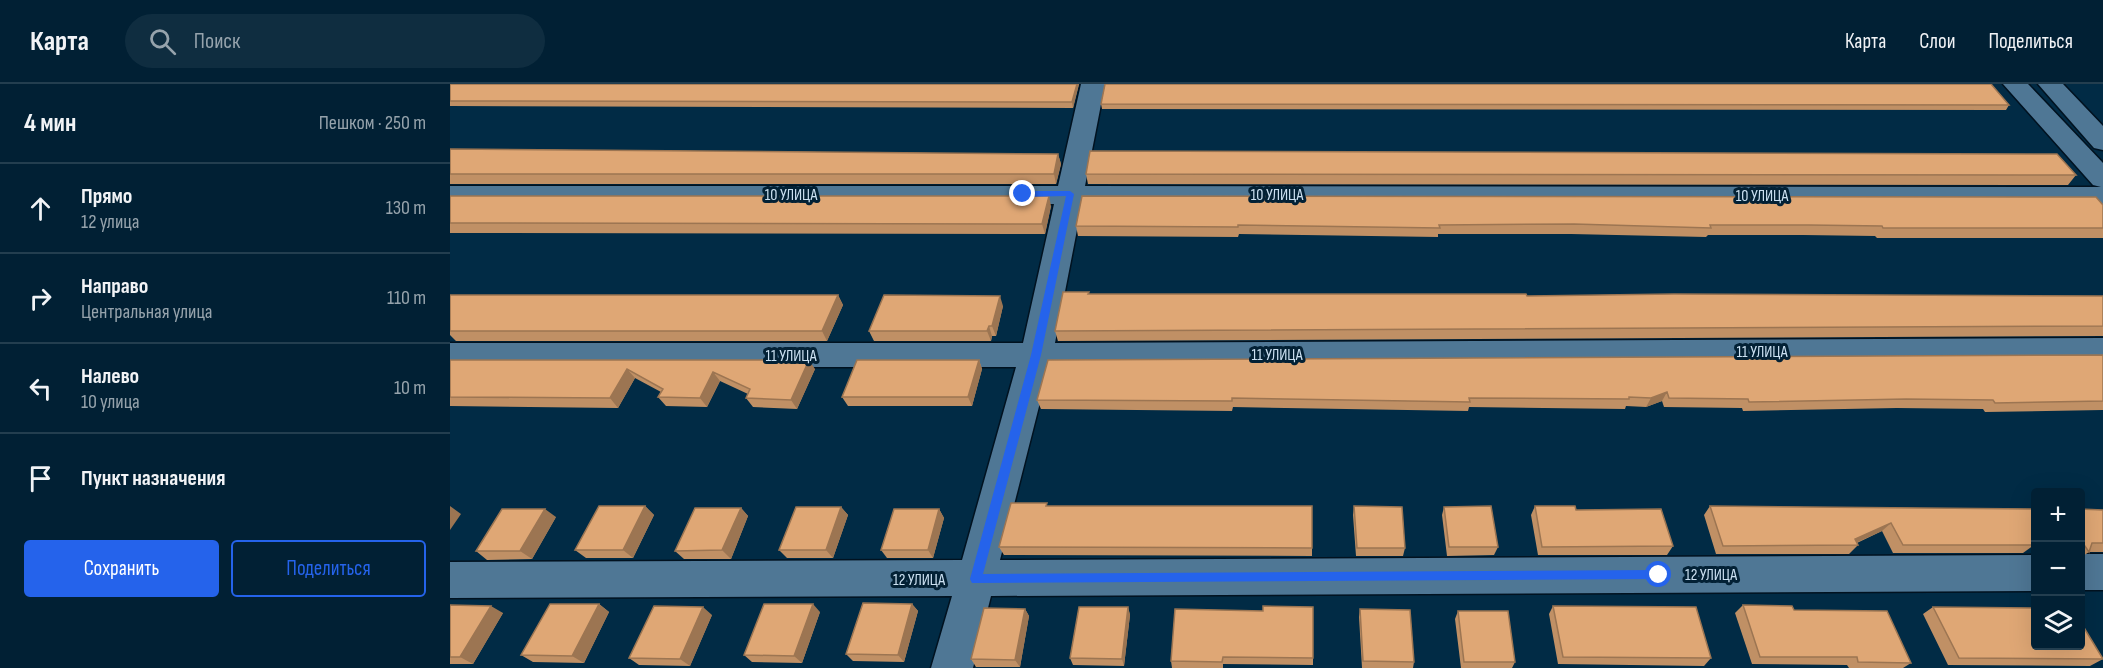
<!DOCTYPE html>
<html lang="ru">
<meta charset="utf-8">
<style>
:root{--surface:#012034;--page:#0f2d40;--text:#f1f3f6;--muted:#96a3ac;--line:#233e4f;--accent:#2563eb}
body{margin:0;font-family:"Sofia Sans Condensed",sans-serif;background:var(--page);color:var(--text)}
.controls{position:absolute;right:18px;bottom:18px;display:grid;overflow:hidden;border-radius:6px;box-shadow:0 6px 24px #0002}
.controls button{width:54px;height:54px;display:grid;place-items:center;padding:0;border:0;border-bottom:2px solid var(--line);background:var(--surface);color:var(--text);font:30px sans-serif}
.stop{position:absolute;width:18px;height:18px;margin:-14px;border:4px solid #2563eb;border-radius:50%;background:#fff}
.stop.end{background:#2563eb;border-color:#fff;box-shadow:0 2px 6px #0008}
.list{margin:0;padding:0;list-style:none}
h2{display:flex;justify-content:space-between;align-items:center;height:78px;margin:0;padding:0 24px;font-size:26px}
h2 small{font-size:20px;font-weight:400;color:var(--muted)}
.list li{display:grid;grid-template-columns:39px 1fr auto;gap:18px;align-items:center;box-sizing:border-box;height:90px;padding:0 24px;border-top:2px solid var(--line)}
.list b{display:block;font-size:22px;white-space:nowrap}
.list p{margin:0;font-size:20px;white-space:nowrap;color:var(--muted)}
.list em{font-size:20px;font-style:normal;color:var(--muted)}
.actions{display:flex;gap:12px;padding:18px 24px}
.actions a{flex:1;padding:14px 0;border:2px solid var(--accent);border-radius:6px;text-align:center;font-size:21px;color:var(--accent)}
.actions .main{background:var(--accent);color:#fff}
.icon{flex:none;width:33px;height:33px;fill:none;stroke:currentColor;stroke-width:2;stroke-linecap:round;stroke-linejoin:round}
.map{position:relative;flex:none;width:1653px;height:584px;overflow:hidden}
header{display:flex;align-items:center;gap:36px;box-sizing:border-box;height:84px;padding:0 30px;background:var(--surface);border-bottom:2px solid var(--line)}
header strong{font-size:28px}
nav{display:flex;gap:33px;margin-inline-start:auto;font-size:21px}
.search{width:420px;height:54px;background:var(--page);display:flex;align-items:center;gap:15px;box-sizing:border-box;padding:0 21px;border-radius:33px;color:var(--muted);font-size:22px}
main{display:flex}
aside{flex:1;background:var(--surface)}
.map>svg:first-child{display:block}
</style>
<header>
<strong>Карта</strong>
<div class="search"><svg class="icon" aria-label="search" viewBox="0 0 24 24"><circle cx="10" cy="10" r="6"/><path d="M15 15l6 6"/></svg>Поиск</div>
<nav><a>Карта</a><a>Слои</a><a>Поделиться</a></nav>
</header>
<main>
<aside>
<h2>4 мин<small>Пешком · 250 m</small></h2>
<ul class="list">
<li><svg class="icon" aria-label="ahead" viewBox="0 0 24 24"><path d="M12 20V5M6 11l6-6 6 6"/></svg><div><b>Прямо</b><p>12 улица</p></div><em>130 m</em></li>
<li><svg class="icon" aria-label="right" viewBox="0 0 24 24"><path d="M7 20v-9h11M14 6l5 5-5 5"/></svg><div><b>Направо</b><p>Центральная улица</p></div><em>110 m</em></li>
<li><svg class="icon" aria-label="left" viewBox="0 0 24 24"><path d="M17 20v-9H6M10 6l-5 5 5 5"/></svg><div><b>Налево</b><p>10 улица</p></div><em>10 m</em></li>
<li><svg class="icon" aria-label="arrive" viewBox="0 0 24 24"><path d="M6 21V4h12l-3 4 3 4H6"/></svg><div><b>Пункт назначения</b></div></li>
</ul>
<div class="actions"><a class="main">Сохранить</a><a>Поделиться</a></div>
</aside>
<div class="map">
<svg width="1653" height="584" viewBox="0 0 1653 584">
<rect width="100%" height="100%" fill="#012b45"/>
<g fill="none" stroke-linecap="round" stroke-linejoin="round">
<g stroke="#011220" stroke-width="3">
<path id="minor" d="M631,0h24l-20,102 1016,1 -8,-2 -90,-101h25l75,79v42l-1021,-1 -27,139 1048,-5v24l-1054,5 -49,193 1036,-5v36l-1045,5 -18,72h-42l21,-72 -502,2v-36l512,-2 54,-193h-566v-24h573l31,-139h-604v-18h608z
M1588,0h25l40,42v24l-9,-2z
M1630,470h23v36h-23z"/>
</g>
<use href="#minor" fill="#4f7795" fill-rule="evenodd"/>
</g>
<path fill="#c09065" d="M0,0h629l-6,24 -623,-2z
M651,20l908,1 -3,5 -904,-1z
M0,65l608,5 3,10 -5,20h-606z
M636,90l990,1 -8,10 -980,-1z
M0,112l601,10 -6,28 -595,-1z
M1653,121v33h-226l-2,-2 -72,-1h-95l-2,2 -135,-3h-133v3l-199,-3 -1,3 -160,-1 -2,-10z
M639,210l438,2h576v40l-1045,5 -3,-10z
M0,211h388l5,10 -16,36h-371l-6,-6z
M553,222l-7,30h-4l-1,5h-117l-5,-10z
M1653,271v55l-118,2 -2,-3 -86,-1 -154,3 -1,-3 -78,-1 -2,-6 -16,6 -20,-1 -1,3 -156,-2 -1,4 -235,-4 -1,4 -191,-2 -4,-9z
M0,276l365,9 -18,40 -44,-2 -7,-9 2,-4 -28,-13 -13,26 -41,-1 -8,-9 3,-5 -26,-14 -17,30 -168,-2z
M529,276l3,9 -10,37h-124l-6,-9z
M195,422l9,9 -21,43h-47l-11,-8z
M598,422l264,42v8l-308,-1 -5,-8z
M904,422l51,42 -2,8h-47l-3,-41z
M1085,422l41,4 97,36 -6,9h-129l-7,-40z
M1260,422l326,3v30l-4,2 2,4 -11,8h-130l-11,-22 -25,12 1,2 -9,9h-133l-12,-39z
M391,423l7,8 -15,43h-46l-8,-8z
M994,423l54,40 -4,8 -47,1 -5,-41z
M291,424l7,8 -17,43h-47l-9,-8z
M489,425l5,9 -11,40h-46l-6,-8z
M1630,425l23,1v42h-14l-9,6z
M106,433l-24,42 -45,1 -11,-9z
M149,520l10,8 -25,51 -51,-1 -12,-7z
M462,520l6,7 -14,51 -51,-1 -7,-7z
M0,521l53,8 -30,51h-23z
M1293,521l51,5 117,53 -8,5h-54l-2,-3 -95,-1 -17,-51z
M1103,522l158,52 -7,8 -146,-2 -9,-50z
M678,523l2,8 -6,51 -51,-1 -3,-7z
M1483,523l170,52 -13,7 -142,-1 -25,-51z
M575,525l4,7 -9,51h-44l-5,-8z
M725,525l138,49v7l-90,-1v4h-51l-1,-7z
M910,525l54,53 -1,6h-51l-3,-51z
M1008,527l57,51 -3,6h-51l-6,-49z
M370,528l-18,51 -50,-1 -8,-7z
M262,531l-22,51 -51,-1 -10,-7z"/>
<path fill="#9c7552" d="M627,0h2l-6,24 -1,-6z
M608,70l3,10 -5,20 -2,-10z
M599,112l2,10 -6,28 -3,-10z
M388,211l5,10 -16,36 -5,-10z
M550,212l3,10 -7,30 -4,-10z
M539,242l3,10 -1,5 -4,-10z
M359,276l6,9 -18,40 -6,-9z
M529,276l3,9 -10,37 -4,-9z
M177,285l8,9 -17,30 -8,-10z
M263,288l7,9 -13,26 -7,-9z
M1217,308l-5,9 -16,6 5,-9z
M0,422l11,8 -11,16z
M195,422l9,9 -21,43 -10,-8z
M391,423l7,8 -15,43 -7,-8z
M291,424l7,8 -17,43 -9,-9z
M95,425l11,8 -24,42 -12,-8z
M489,425l5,9 -11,40 -5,-8z
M1441,439l-9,8 -31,14 4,-6z
M149,520l10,8 -25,51 -12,-7z
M363,520l7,8 -18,51 -8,-7z
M462,520l6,7 -14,51 -6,-7z
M41,522l12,7 -30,51 -13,-7z
M253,523l9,8 -22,51 -10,-7z
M678,523l2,8 -6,51 -2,-7z
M575,525l4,7 -9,51 -5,-7z"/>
<path fill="#dfa775" stroke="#9c7552" stroke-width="1.5" d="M0,0h627l-5,18 -622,-1z
M655,0h886l18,21 -908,-1z
M0,65l608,5 -4,20h-604z
M640,67l967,3 19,21 -990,-1z
M0,112h599l-7,28 -592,-1z
M632,112l1014,1 7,8v23h-220l-1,-2 -73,-1h-99l1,3 -137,-4 -135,1 1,3 -202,-3v2l-162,-1z
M613,208h26l-1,2h438l1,2 147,-2 429,2v30l-1048,5z
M0,211h388l-16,36h-372z
M434,211l116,1 -8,30h-3l-2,5h-118z
M1653,271v46l-108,2 -2,-3 -87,-1 -157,3 -1,-3 -79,-1 -2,-6 -16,6 -22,-1v2l-160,-1 1,4 -238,-4v3l-195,-1 11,-40z
M0,276h359l-18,40 -45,-2 4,-9 -37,-17 -13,26 -42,-1 5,-8 -36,-20 -17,29 -160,-1z
M407,276h122l-11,37h-126z
M561,419h36l-1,3h266v42l-313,-1z
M149,422h46l-22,44h-48z
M904,422l48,1 3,41h-48z
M1041,422l7,41h-49l-5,-40z
M1085,422h40l1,4 85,-1 12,37 -131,1z
M1260,422l326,3v29l-4,2 2,5h-131l-12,-22 -36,16 3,6 -135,1z
M346,423h45l-15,43h-47z
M245,424h46l-19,42 -47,1z
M52,425h43l-25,42h-44z
M444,425h45l-11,41h-47z
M1630,425l23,1v33h-11l-3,9 -9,-13z
M413,519l49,1 -14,51 -52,-1z
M100,520h49l-27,52 -51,-1z
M314,520h49l-19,52 -50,-1z
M0,521l41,1 -31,51h-10z
M1293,521l49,1 2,4 93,1 24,52 -53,-1 -1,-5h-97z
M204,522l49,1 -23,52 -51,-1z
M813,522l50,1v51l-90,-1 -1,5 -51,-1 4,-52 88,2z
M1103,522l143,1 15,51 -148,-1z
M629,523h49l-6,52 -52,-1z
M1483,523l103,1v37h44v-24l23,38 -144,-1z
M534,524l41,1 -10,51 -44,-1z
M910,525l50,1 4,52 -51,-1z
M1008,527h50l7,51h-51z"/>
<path fill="#2563eb" d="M620,107l4,3 -33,161 -58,219 676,-4 5,5 -1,4 -691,4 -2,-4 61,-224 35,-159 -43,1 -5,-3 5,-3z"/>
<g text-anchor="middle" stroke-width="6" stroke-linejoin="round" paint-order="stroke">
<g font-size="16" fill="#cce1f2" stroke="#032135">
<text x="341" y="116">10 УЛИЦА</text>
<text x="827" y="116">10 УЛИЦА</text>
<text x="1312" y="117">10 УЛИЦА</text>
<text x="1312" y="273">11 УЛИЦА</text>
<text x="827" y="276">11 УЛИЦА</text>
<text x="341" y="277">11 УЛИЦА</text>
<text x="1261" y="496">12 УЛИЦА</text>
<text x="469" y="501">12 УЛИЦА</text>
</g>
</g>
</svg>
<div class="controls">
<button>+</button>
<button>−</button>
<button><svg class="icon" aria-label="layers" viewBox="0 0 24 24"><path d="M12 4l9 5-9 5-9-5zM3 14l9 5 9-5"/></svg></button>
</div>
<div class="stop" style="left:1209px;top:491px"></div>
<div class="stop end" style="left:573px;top:110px"></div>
</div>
</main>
